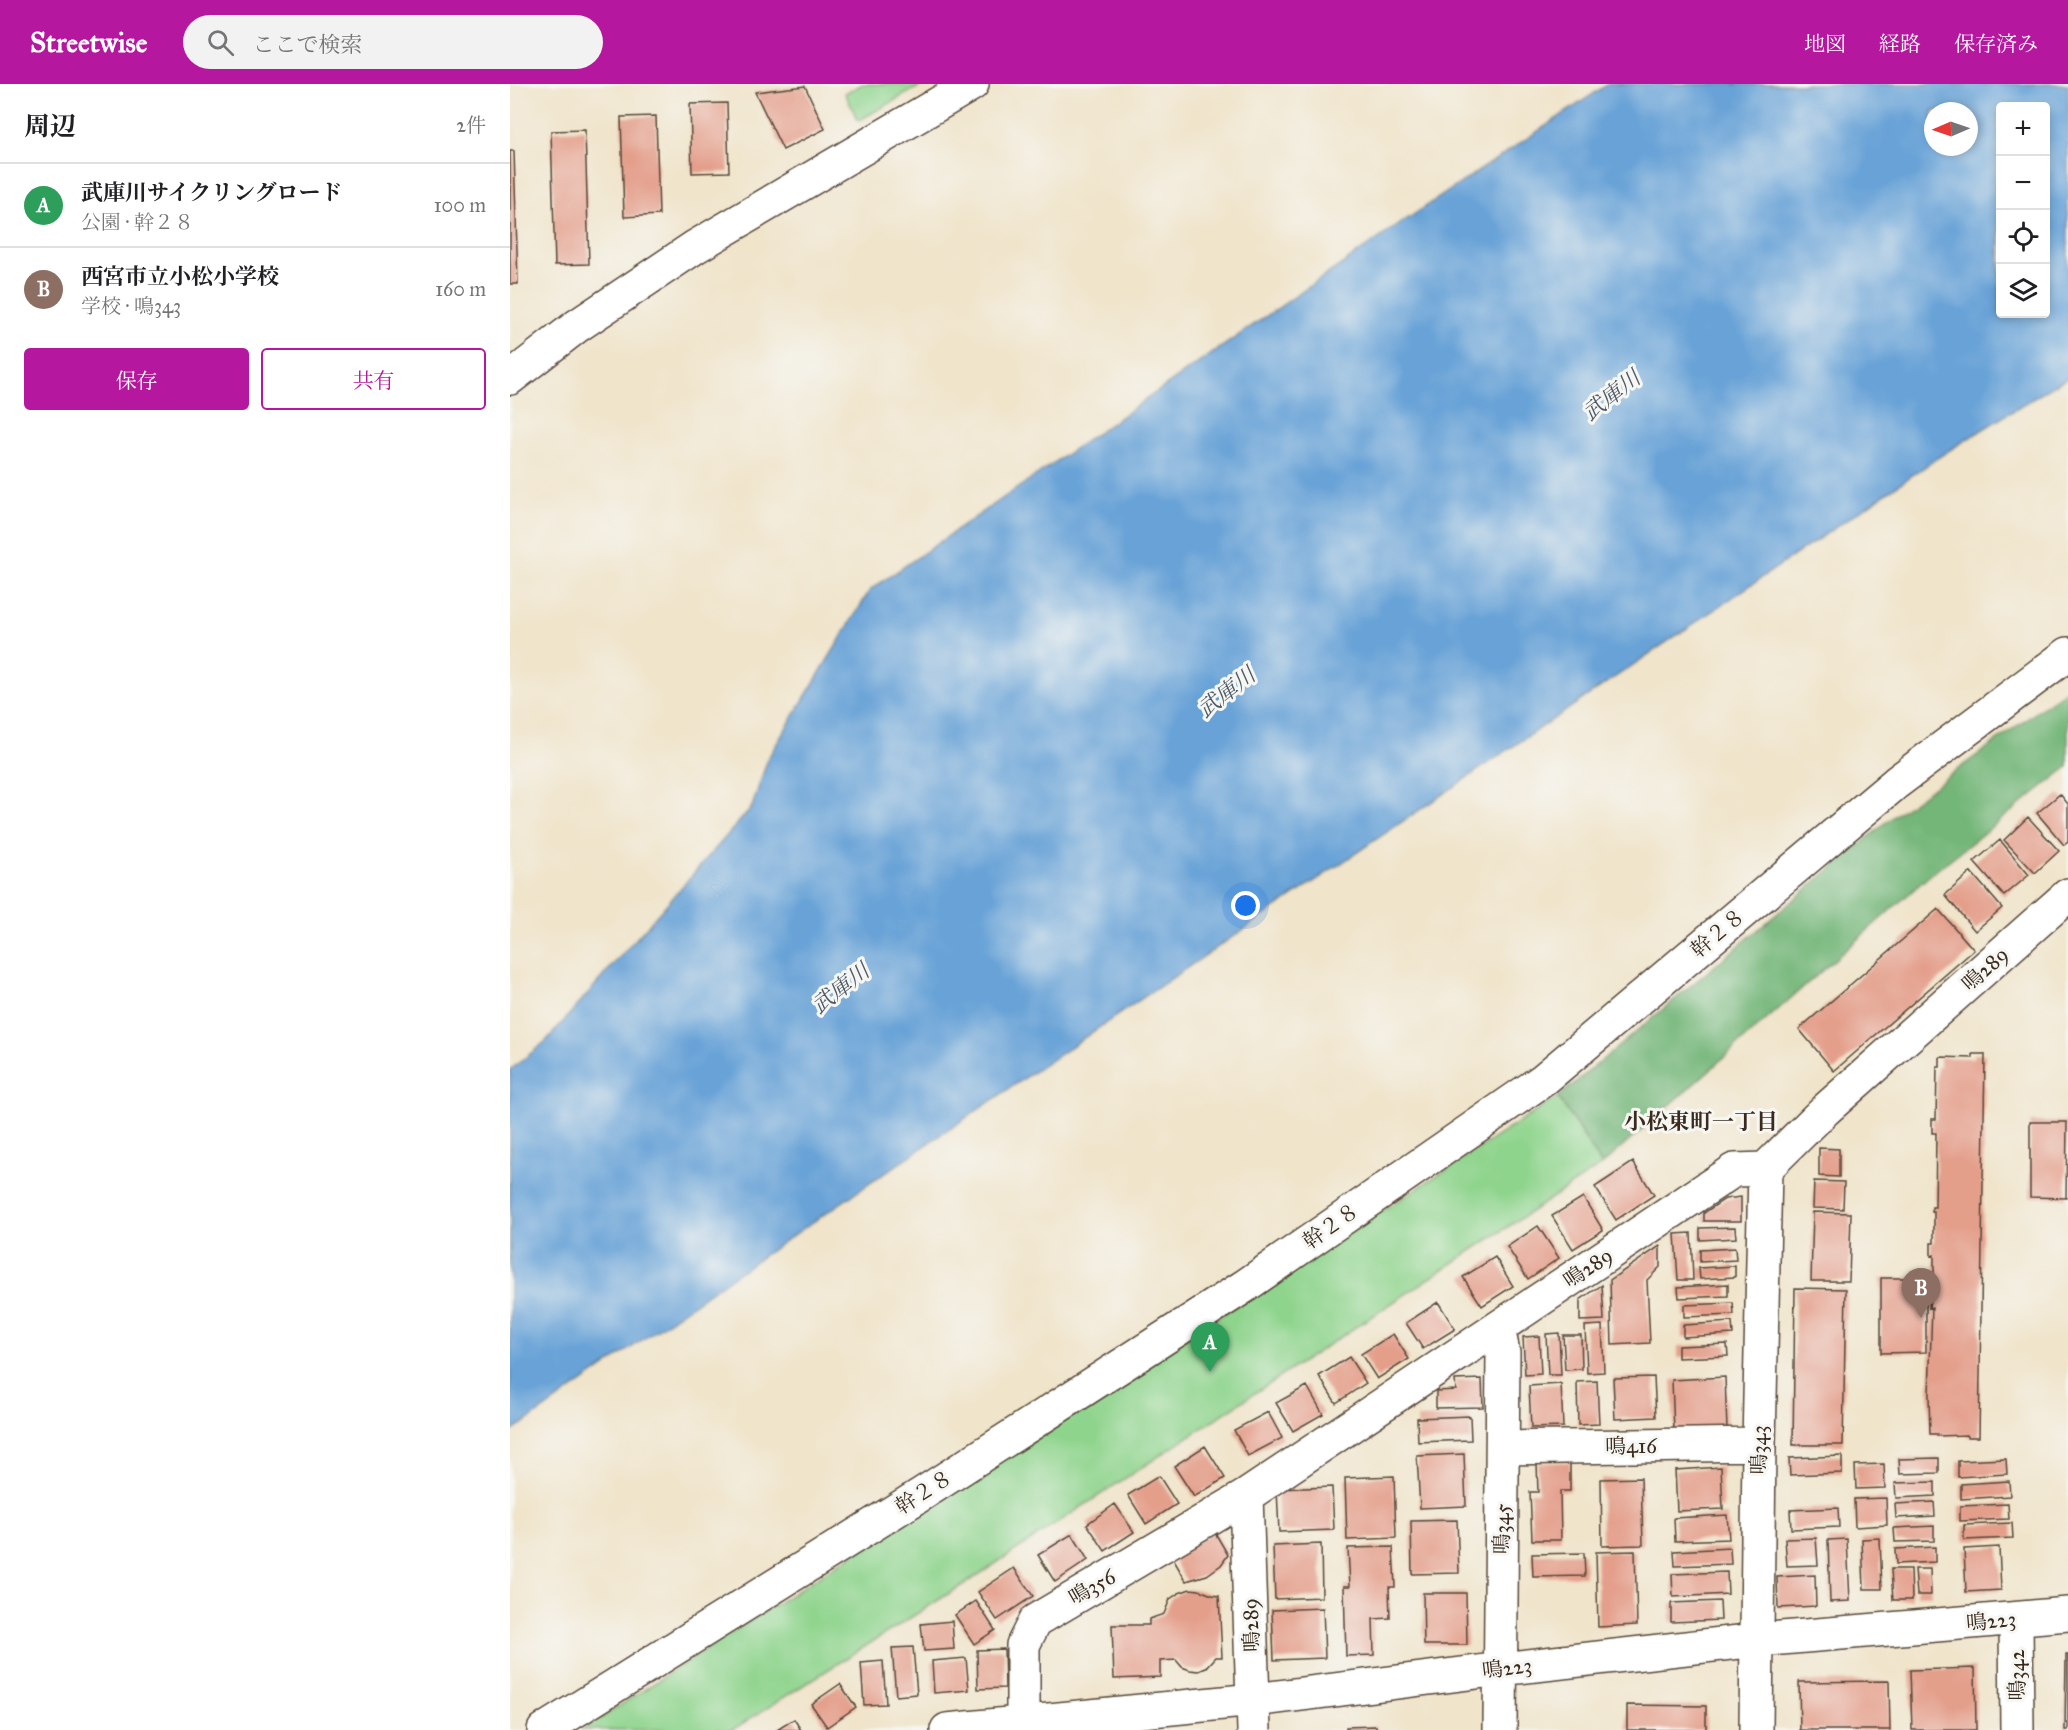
<!DOCTYPE html>
<html lang="ja">
<meta charset="utf-8">
<style>
:root{--surface:#fff;--page:#f2f2f2;--text:#202124;--muted:#757577;--line:#e0e0e0;--accent:#b5179e}
body{margin:0;font-family:"IM FELL Great Primer","Noto Serif JP",serif;background:var(--page);color:var(--text)}
.controls{position:absolute;right:18px;top:18px;display:grid;overflow:hidden;border-radius:6px;box-shadow:0 3px 9px #0003}
.controls button{width:54px;height:54px;display:grid;place-items:center;padding:0;border:0;border-bottom:2px solid var(--line);background:var(--surface);color:var(--text);font:30px sans-serif}
.compass{position:absolute;left:1414px;top:18px;width:54px;height:54px;border-radius:50%;background:var(--surface);box-shadow:0 3px 9px #0003;rotate:268deg}
.you{position:absolute;left:736px;top:822px;width:21px;height:21px;margin:-15px;border:4px solid #fff;border-radius:50%;background:#1a73e8;box-shadow:0 0 0 9px #1a73e833}
.badge{display:grid;place-items:center;width:39px;height:39px;border-radius:50%;background:var(--accent);color:#fff;font-size:20px;font-weight:700}
.pin{position:absolute;translate:-50% -50px;filter:drop-shadow(0 2px 3px #0008)}
.pin::after{content:'';position:absolute;top:32px;width:21px;height:18px;background:inherit;clip-path:polygon(0 0,100% 0,50% 100%)}
.list{margin:0;padding:0;list-style:none}
h2{display:flex;justify-content:space-between;align-items:center;height:78px;margin:0;padding:0 24px;font-size:26px}
h2 small{font-size:20px;font-weight:400;color:var(--muted)}
.list li{display:grid;grid-template-columns:39px 1fr auto;gap:18px;align-items:center;box-sizing:border-box;height:84px;padding:0 24px;border-top:2px solid var(--line)}
.list b{display:block;font-size:22px;white-space:nowrap}
.list p{margin:0;font-size:20px;white-space:nowrap;color:var(--muted)}
.list em{font-size:20px;font-style:normal;color:var(--muted)}
.actions{display:flex;gap:12px;padding:18px 24px}
.actions a{flex:1;padding:14px 0;border:2px solid var(--accent);border-radius:6px;text-align:center;font-size:21px;color:var(--accent)}
.actions .main{background:var(--accent);color:#fff}
.icon{flex:none;width:33px;height:33px;fill:none;stroke:currentColor;stroke-width:2;stroke-linecap:round;stroke-linejoin:round}
.map{position:relative;flex:none;width:1558px;height:1646px;overflow:hidden}
header{display:flex;align-items:center;gap:36px;box-sizing:border-box;height:84px;padding:0 30px;background:var(--accent);color:#fff}
header strong{font-size:28px}
nav{display:flex;gap:33px;margin-inline-start:auto;font-size:21px}
.search{width:420px;height:54px;background:var(--page);display:flex;align-items:center;gap:15px;box-sizing:border-box;padding:0 21px;border-radius:33px;color:var(--muted);font-size:22px}
main{display:flex}
aside{flex:1;background:var(--surface)}
.map>svg:first-child{display:block}
</style>
<header>
<strong>Streetwise</strong>
<div class="search"><svg class="icon" aria-label="search" viewBox="0 0 24 24"><circle cx="10" cy="10" r="6"/><path d="M15 15l6 6"/></svg>ここで検索</div>
<nav><a>地図</a><a>経路</a><a>保存済み</a></nav>
</header>
<main>
<aside>
<h2>周辺<small>2件</small></h2>
<ul class="list">
<li><span class="badge" style="background:#2e9e5b">A</span><div><b>武庫川サイクリングロード</b><p>公園 · 幹２８</p></div><em>100 m</em></li>
<li><span class="badge" style="background:#8d6e63">B</span><div><b>西宮市立小松小学校</b><p>学校 · 鳴343</p></div><em>160 m</em></li>
</ul>
<div class="actions"><a class="main">保存</a><a>共有</a></div>
</aside>
<div class="map">
<svg width="1558" height="1646" viewBox="0 0 1558 1646">
<rect width="100%" height="100%" fill="#f6f6f2"/>
<filter id="ink" filterUnits="userSpaceOnUse"><feTurbulence type="fractalNoise" baseFrequency=".0167" numOctaves="2"/><feDisplacementMap in="SourceGraphic" scale="12" xChannelSelector="R" yChannelSelector="G"/><feConvolveMatrix kernelMatrix="1 2 1 2 8 2 1 2 1" color-interpolation-filters="sRGB"/></filter>
<filter id="wash" filterUnits="userSpaceOnUse"><feTurbulence type="fractalNoise" baseFrequency=".008" numOctaves="4" result="noise"/><feDisplacementMap in="SourceGraphic" scale="24" xChannelSelector="R" yChannelSelector="G"/><feGaussianBlur stdDeviation="1.35" result="paint"/><feColorMatrix in="noise" values="0 0 0 0 0 0 0 0 0 0 0 0 0 0 0 0 0 1.4 0 .05"/><feComposite in="paint" operator="in"/></filter>
<g filter="url(#wash)">
<rect width="100%" height="100%" fill="#f0e4ca"/>
<path fill="#8fd48d" stroke="#657f56" stroke-width="1.5" d="M353,0h61l-66,37 -13,-28z
M1048,1013l44,68 -630,414 -240,151h-150z"/>
<path fill="#73b678" stroke="#57704b" stroke-width="1.5" d="M1558,605v78l-139,109 -327,289 -44,-68 337,-282z"/>
<path fill="#67a2d7" stroke="#51667a" stroke-width="1.5" fill-rule="evenodd" d="M1098,0h460v293l-120,74 -1219,828 -219,154v-363l36,-29 206,-234 16,-49 102,-168 537,-371zM1490,22h46v208h-46zM1423,27h36v36h-36z"/>
<g id="blocks">
<path fill="#e49f8b" d="M295,2l20,43 -42,21 -28,-58z
M217,19l2,69 -37,1 -2,-69z
M146,32l3,99 -35,2 -3,-100z
M75,46l4,134 -34,1 -4,-134z
M0,67h4l4,133h-8z
M1550,710l8,10v38l-4,3 -27,-32z
M1518,733l31,34 -24,22 -31,-33z
M1490,756l29,35 -25,21 -30,-34z
M1461,788l31,36 -27,23 -30,-36z
M1428,825l36,41 -140,121 -35,-42z
M1463,970h12l-6,383h-11l-1,-2 -30,1v-2h-7l-1,-39 3,-88 -3,1 3,-29h2v-24l-3,1v-13h3v-31h-2v-5h3l1,-74h-4v-14h4l1,-52h3v-10l33,1z
M1520,1038h37l-1,76 -36,-1z
M1309,1064l20,1v28l-20,-1z
M1123,1078l21,33 -38,25 -21,-33z
M1304,1097l30,1 -1,27 -30,-1z
M1073,1113l20,33 -30,19 -21,-33z
M1231,1113v24h-37v-8l21,-14z
M1303,1128l38,1 -2,68h-38z
M1028,1142l21,32 -31,21 -21,-32z
M1225,1143l1,11 -36,2v-12z
M1181,1149l2,47h-15l-3,-46z
M1150,1162v21l-13,13 3,63 -38,2 -2,-65z
M1225,1164l1,12 -36,2v-12z
M985,1173l18,29 -31,20 -19,-29z
M1225,1182v11l-35,2 -1,-11z
M1371,1194h45v74l-45,1z
M1218,1200v12l-49,2 -1,-11z
M1092,1201l2,35 -24,1v-21z
M1285,1204l51,1 -3,156h-50z
M928,1218l17,27 -32,20 -17,-26z
M1223,1219l1,12 -50,2v-12z
M1222,1238l1,12 -50,3v-12z
M1092,1241l2,47 -17,1 -2,-47z
M1049,1249l2,42h-13l-2,-41z
M883,1250l16,25 -32,20 -16,-25z
M1053,1251h18l1,34 -17,1z
M1029,1252l2,38 -16,1 -2,-38z
M1217,1260l1,12 -50,2v-12z
M839,1273l17,26 -30,20 -17,-27z
M1144,1293l2,40 -41,2 -2,-41z
M1215,1293l2,53 -53,2 -2,-52z
M972,1295l1,28 -47,1v-17l20,-1 -1,-10z
M1087,1297l2,43 -21,1 -1,-43z
M1051,1300l2,43 -32,1 -2,-42z
M797,1302l16,28 -30,17 -17,-28z
M758,1328l14,26 -34,18 -14,-26z
M960,1332l1,24 -53,2 -1,-24z
M695,1362l20,32 -31,19 -20,-31z
M954,1370l2,52 -46,2 -3,-52z
M1332,1372v17l-52,2 -1,-17z
M1429,1374v15l-39,1 -1,-15z
M1496,1375l1,15 -49,3v-16z
M1060,1378v29h-10l1,49h-29l-2,-48h8l-1,-29z
M1374,1380l1,24 -29,1 -1,-24z
M1211,1383l2,42 -46,2 -2,-41z
M649,1392l18,28 -31,20 -18,-29z
M884,1392l2,62 -49,2 -2,-62z
M1131,1394l2,67 -41,1 -1,-67z
M1499,1397l1,15 -49,3v-15z
M1425,1398v14l-39,2 -1,-15z
M822,1403l2,43 -55,2 -2,-43z
M1376,1414l1,27 -32,2 -1,-28z
M1424,1418l1,14 -39,2 -1,-14z
M605,1420l19,28 -29,19 -18,-27z
M1498,1420l1,15 -49,2v-15z
M1328,1424l1,19 -48,2 -1,-19z
M1217,1431l2,24 -54,2 -1,-23z
M947,1436l2,53 -47,1 -1,-53z
M1502,1439l1,15 -49,2v-15z
M1424,1442v15l-39,1 -1,-14z
M704,1447l14,24 -7,10 -14,10 -21,6 -14,-24z
M562,1450l16,26 -33,22 -17,-27z
M1306,1454l2,27 -31,1 -2,-27z
M1370,1454l2,51h-18l-2,-50z
M1337,1455l3,62 -20,1 -2,-62z
M811,1460l1,53 -47,2 -2,-53z
M883,1463l2,40h-6l1,31 -17,1 1,36 -28,1 -2,-70h6l-2,-38z
M1425,1463v15l-39,2 -1,-15z
M1489,1463l2,43 -35,2 -2,-43z
M1220,1464l1,16 -56,2 -1,-15z
M1125,1467l2,74 -39,2 -2,-75z
M1074,1469l1,23 -52,1 -1,-23z
M504,1484l19,28 -36,24 -19,-28z
M1381,1485h20l1,31h-19z
M1405,1485h15l1,26h-14z
M1217,1488l1,22 -55,3 -1,-23z
M1305,1491l1,31 -38,2 -1,-31z
M680,1505l9,1 13,5 7,1 3,61h-6l-10,11 -7,3 -9,-1 -8,-3 -6,-7 -16,1v16l-46,2 -2,-54h37v-6l15,-5 6,-15 9,-6z
M913,1509h43l1,52h-43z
M466,1517l19,29 -21,14 -19,-29z
M1210,1517l1,19 -50,2v-19z
M813,1524l2,50 -51,2 -2,-50z
M442,1537l2,28 -30,2 -3,-27z
M403,1563l4,47 -21,2 -4,-48z
M494,1565l1,39 -27,1 -1,-39z
M1556,1571h2v75h-3z
M456,1574l3,32 -35,3 -2,-32z
M373,1577l3,43 -22,1 -3,-42z
M1465,1584l1,62h-64l-2,-60z
M1379,1597l1,49h-90l-1,-48z
M330,1600l16,23 -29,20 -16,-23z
M1117,1621l79,1v24h-79z
M284,1635l7,11h-24z
M866,1642l1,4h-31v-3z"/>
</g>
</g>
<g filter="url(#ink)">
<use href="#blocks" fill-opacity="0" stroke="#564638" stroke-width="1.5"/>
<g fill="none" stroke-linecap="round" stroke-linejoin="round">
<g stroke="#564638" stroke-width="36">
<path id="minor" d="M0,294l67,-52 118,-79 277,-163
M988,1244l5,24 -3,378
M993,1364l256,-4
M1506,1535l1,111
M437,1646l307,-30 247,-31 256,-29 311,-26
M513,1646v-85l12,-24 211,-125
M744,1646l-8,-234 488,-326 31,-1 60,-59 243,-215
M1246,1646l3,-286 6,-275"/>
</g>
<g stroke="#564638" stroke-width="36">
<path id="tertiary" d="M34,1646l378,-236 323,-208 298,-206 354,-298 171,-128"/>
</g>
<use href="#minor" stroke="#fff" stroke-width="33"/>
<use href="#tertiary" stroke="#fff" stroke-width="33"/>
</g>
</g>
<g text-anchor="middle" stroke-width="6" stroke-linejoin="round" paint-order="stroke">
<g font-size="21" fill="#3b2a1e" stroke="#f6f6f2">
<text transform="translate(1208 849) rotate(-40)" y="7">幹２８</text>
<text transform="translate(1475 885) rotate(-42)" y="7">鳴289</text>
<text transform="translate(821 1142) rotate(-35)" y="7">幹２８</text>
<text transform="translate(1078 1184) rotate(-34)" y="7">鳴289</text>
<text transform="translate(1121 1362) rotate(-1)" y="7">鳴416</text>
<text transform="translate(1249 1366) rotate(-89)" y="7">鳴343</text>
<text transform="translate(414 1408) rotate(-32)" y="7">幹２８</text>
<text transform="translate(992 1445) rotate(-89)" y="7">鳴345</text>
<text transform="translate(582 1503) rotate(-30)" y="7">鳴356</text>
<text transform="translate(1481 1537) rotate(-5)" y="7">鳴223</text>
<text transform="translate(741 1541) rotate(-92)" y="7">鳴289</text>
<text transform="translate(997 1584) rotate(-7)" y="7">鳴223</text>
<text transform="translate(1507 1591) rotate(-90)" y="7">鳴342</text>
</g>
<g font-size="22" font-style="italic" fill="#4d5a68" stroke="#f6f6f2">
<text transform="translate(1101 311) rotate(-38)" y="8">武庫川</text>
<text transform="translate(716 608) rotate(-38)" y="8">武庫川</text>
<text transform="translate(330 904) rotate(-38)" y="8">武庫川</text>
</g>
<g font-size="22" font-weight="bold" fill="#3b2a1e" stroke="#f6f6f2">
<text x="1191" y="1045">小松東町一丁目</text>
</g>
</g>
</svg>
<div class="controls">
<button>+</button>
<button>−</button>
<button><svg class="icon" aria-label="locate" viewBox="0 0 24 24"><circle cx="12" cy="12" r="6"/><path d="M12 2v4M12 18v4M2 12h4M18 12h4"/></svg></button>
<button><svg class="icon" aria-label="layers" viewBox="0 0 24 24"><path d="M12 4l9 5-9 5-9-5zM3 14l9 5 9-5"/></svg></button>
</div>
<svg class="compass" viewBox="-18 -18 36 36"><path d="M0-13l5 13h-10z" fill="#e53935"/><path d="M0 13l5-13h-10z" fill="#757577"/></svg>
<div class="you"></div>
<div class="pin badge" style="left:700px;top:1288px;background:#2e9e5b">A</div>
<div class="pin badge" style="left:1411px;top:1234px;background:#8d6e63">B</div>
</div>
</main>
